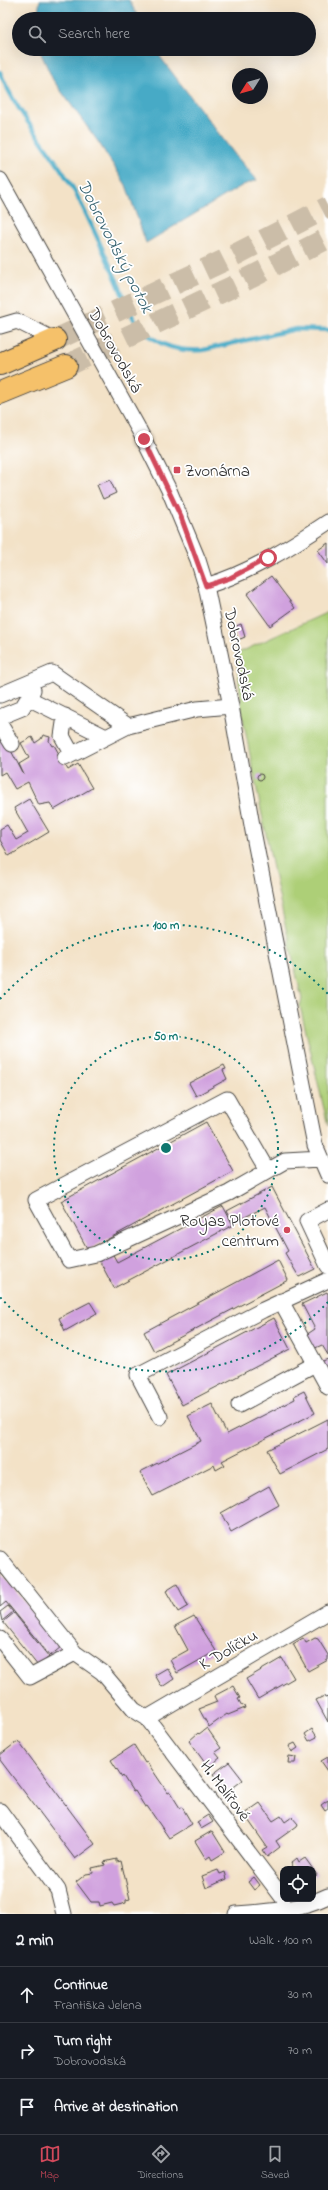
<!DOCTYPE html>
<meta charset="utf-8">
<style>
:root{--surface:#171b24;--page:#242831;--text:#f1f3f6;--muted:#9ea1a6;--line:#363941;--accent:#d1495b}
body{margin:0;font-family:"Indie Flower",sans-serif;background:var(--page);color:var(--text)}
.controls{position:absolute;right:12px;bottom:12px;display:grid;overflow:hidden;border-radius:8px;box-shadow:0 4px 16px #0002}
.controls button{width:36px;height:36px;display:grid;place-items:center;padding:0;border:0;border-bottom:1px solid var(--line);background:var(--surface);color:var(--text);font:20px sans-serif}
.compass{position:absolute;left:232px;top:68px;width:36px;height:36px;border-radius:50%;background:var(--surface);box-shadow:0 4px 16px #0002;rotate:233deg}
.stop{position:absolute;width:12px;height:12px;margin:-9px;border:3px solid #d1495b;border-radius:50%;background:#fff}
.stop.end{background:#d1495b;border-color:#fff;box-shadow:0 1px 4px #0008}
.list{margin:0;padding:0;list-style:none}
h2{display:flex;justify-content:space-between;align-items:center;height:52px;margin:0;padding:0 16px;font-size:17px}
h2 small{font-size:13px;font-weight:400;color:var(--muted)}
.list li{display:grid;grid-template-columns:26px 1fr auto;gap:12px;align-items:center;box-sizing:border-box;height:56px;padding:0 16px;border-top:1px solid var(--line)}
.list b{display:block;font-size:15px;white-space:nowrap}
.list p{margin:0;font-size:13px;white-space:nowrap;color:var(--muted)}
.list em{font-size:13px;font-style:normal;color:var(--muted)}
.icon{flex:none;width:22px;height:22px;fill:none;stroke:currentColor;stroke-width:2;stroke-linecap:round;stroke-linejoin:round}
.map{position:relative;flex:none;width:328px;height:1914px;overflow:hidden}
.search{position:absolute;background:var(--surface);box-shadow:0 4px 16px #0002;left:12px;right:12px;top:12px;height:44px;display:flex;align-items:center;gap:10px;box-sizing:border-box;padding:0 14px;border-radius:22px;color:var(--muted);font-size:15px}
.sheet{height:220px;background:var(--surface)}
nav{display:flex;justify-content:space-around;align-items:center;box-sizing:border-box;height:56px;border-top:1px solid var(--line);background:var(--surface);font-size:11px;color:var(--muted)}
nav a{display:grid;justify-items:center;gap:2px}
nav .on{color:var(--accent)}
.map>svg:first-child{display:block}
</style>
<div class="map">
<svg width="328" height="1914" viewBox="0 0 328 1914">
<rect width="100%" height="100%" fill="#fff"/>
<filter id="ink" filterUnits="userSpaceOnUse"><feTurbulence type="fractalNoise" baseFrequency=".025" numOctaves="2"/><feDisplacementMap in="SourceGraphic" scale="8" xChannelSelector="R" yChannelSelector="G"/><feConvolveMatrix kernelMatrix="1 2 1 2 8 2 1 2 1" color-interpolation-filters="sRGB"/></filter>
<filter id="wash" filterUnits="userSpaceOnUse"><feTurbulence type="fractalNoise" baseFrequency=".012" numOctaves="4" result="noise"/><feDisplacementMap in="SourceGraphic" scale="16" xChannelSelector="R" yChannelSelector="G"/><feGaussianBlur stdDeviation="0.9" result="paint"/><feColorMatrix in="noise" values="0 0 0 0 0 0 0 0 0 0 0 0 0 0 0 0 0 1.4 0 .05"/><feComposite in="paint" operator="in"/></filter>
<g filter="url(#wash)">
<rect width="100%" height="100%" fill="#f3e2c7"/>
<path fill="#adcf77" stroke="#6c7d51" d="M328,612v514l-28,-120 2,-7c-23,-98 -43,-197 -62,-296l1,-2 -5,-47z"/>
<path fill="#47aac6" stroke="#396a78" d="M40,0h89l10,19h-102z
M39,49h117l5,9 75,98 21,24 -14,5 -97,58 -20,-58 -27,-42 -46,-63z"/>
<g fill="none" stroke-linecap="round" stroke-linejoin="round">
<path stroke="#47aac6" stroke-width="4.5" d="M0,72c17,43 51,77 74,118 16,30 29,61 43,91 6,14 11,31 21,44 17,20 40,27 65,25l93,-21 32,1"/>
</g>
<g id="blocks">
<path fill="#d0a1de" d="M110,480l6,13 -13,6 -6,-14z
M328,543v21l-10,-14z
M271,576l24,32 -25,18 -23,-32z
M241,624l4,13 -7,3 -4,-13z
M43,735l7,2 -1,4 3,5 2,-1 14,25 10,-6 14,24 -38,22 -4,-7 -11,2 -11,-23 -13,7 -10,-17 -5,3v-39l8,9 16,30 -5,-11 10,-6 -8,-15 11,-6 3,6 6,-4z
M257 777a3 3 0 1 1 6 0a3 3 0 1 1-6 0Z
M29,799l20,33 -40,24 -9,-16v-11l7,-4 9,15 12,-7 -14,-25z
M224,1065l2,4 -3,1 4,9 -31,17 -7,-13z
M206,1122l27,49 -145,79 -27,-49z
M272,1187l43,82 -16,8 -14,-24 3,-2 -23,-44 -32,16 -6,-12z
M223,1206l10,19 -119,63 -16,-30 13,-7 6,11z
M278,1260l10,20 -134,71 -10,-19z
M327,1292l1,2v61l-6,-10 -9,4 -7,-14 9,-6 -13,-25z
M90,1302l7,11 -32,18 -6,-13z
M274,1318l16,31 -108,56 -16,-30z
M328,1359v18l-8,-15z
M304,1391l11,22 -93,48 3,4 -9,5 -2,-5 -61,31 -13,-24 61,-31 -13,-25 24,-12 15,30 68,-35 -1,-3z
M328,1419v30l-48,25 -13,-24z
M269,1486l10,19 -48,27 -10,-19z
M0,1572l61,75 -11,9 -44,-54 -6,5z
M177,1584l11,22 -10,6 -12,-21z
M8,1606l5,6 -11,9 -2,-9z
M14,1613l35,44 -11,9 -35,-44z
M194,1616l22,35 -39,22 -7,-13 18,-10 -13,-24z
M303,1638l3,5 9,-5 3,1 10,16v5l-20,11 -15,-27z
M282,1658l12,20 -36,21 -12,-20z
M167,1668l7,11 -12,8 -7,-12z
M233,1686l7,12 -2,1 4,7 2,-1 1,3 -17,7 -1,-1 -18,13 -10,-18 18,-7 -3,-6z
M324,1696l1,2 3,-1v25l-12,-22z
M207,1728l14,20 -6,4 5,6 -12,9 -19,-26 9,-8 1,1z
M312,1729l5,8 -8,4 -4,-7z
M18,1741l77,103 -20,15 -75,-99v-5z
M295,1743l3,5 -6,4 -3,-6z
M134,1745l11,18 2,-1 21,31 2,-1 10,16 2,-1 10,17 -23,14 -22,-32 -2,1 -10,-16 -2,1 -10,-16 -1,1 -11,-17z
M289,1756l7,1 -1,6h-7z
M328,1757v14l-7,-10z
M229,1762l14,18 -16,12 -14,-18z
M328,1800v9l-3,2 -4,-6z
M260,1803l13,18 8,-5 4,6 7,-5 6,7 -1,2 -21,15 4,6 -13,10 -5,-7 5,-3 -23,-33z
M208,1815l5,7 -12,7 -4,-7z
M212,1831l13,21 -13,8 -2,-4 -4,3 -11,-18z
M297,1858l2,4 6,-4 8,11h-23l3,-2 -2,-4z
M117,1859v3l4,-1 9,38 -4,1v3l-12,3 -2,-3 -12,3 -1,-4h-8l-15,-20 10,-8 7,-1 -1,-5 13,-3 -1,-3z
M313,1869l4,6 -4,3z
M218,1870l2,4 5,-2 2,7 -21,9 -4,-12z
M254,1877l6,8 -6,5 -6,-8z"/>
</g>
</g>
<g filter="url(#ink)">
<use href="#blocks" fill-opacity="0" stroke="#494642" stroke-width="1"/>
<g fill="none" stroke-linecap="round" stroke-linejoin="round">
<path stroke="#cbbda8" stroke-width="22" stroke-dasharray="22 11" stroke-linecap="butt" d="M55,340l168,-79 105,-54
M66,366l170,-81 92,-47"/>
<g stroke="#494642" stroke-width="17">
<path id="minor" d="M0,180l138,248 31,62 29,70 8,26 25,120 22,125 62,314 13,30
M0,326l17,-5 38,19
M206,586c43,-13 85,-39 122,-64
M0,695l52,-22 76,53
M28,698l78,39
M65,716l-3,20 10,18
M0,717l22,-9 11,-18
M0,724l12,20
M65,758l63,-32 69,-17 34,-3
M268,1170l-41,-71 -191,101 33,60 27,-6 133,-61 56,-32 36,-2
M328,1210l-21,11 21,45
M281,1301l47,86
M239,1405l76,-41
M160,1417l-22,-42 125,-65 65,-30
M0,1559l75,94 27,19 32,38 13,8 136,180
M0,1639l30,38 45,-24
M147,1718l181,-106
M0,1811l58,79 6,24
M236,1914c32,-2 63,-4 92,-18"/>
</g>
<g stroke="#494642" stroke-width="24">
<path id="highway" d="M0,364l55,-24
M0,393l66,-27"/>
</g>
<use href="#minor" stroke="#fff" stroke-width="15"/>
<use href="#highway" stroke="#f5c16b" stroke-width="22"/>
</g>
</g>
<g fill="none" stroke-linecap="round" stroke-linejoin="round" filter="url(#ink)">
<path stroke="#d1495b" stroke-width="5" d="M144,439l37,78 25,69 24,-8 38,-20"/>
</g>
<g fill="none" stroke="#0f766e" stroke-width="2" stroke-dasharray="2 4">
<circle cx="166" cy="1148" r="112"/>
<path d="M328 1302A223 223 0 0 1 0 1297M0 999A223 223 0 0 1 328 994"/>
</g>
<g fill="#d1495b" stroke="#fff" stroke-width="1.5">
<rect x="173" y="466" width="8" height="8" rx="2"/>
<circle cx="287" cy="1230" r="4"/>
</g>
<g text-anchor="middle" stroke-width="3.5" stroke-linejoin="round" paint-order="stroke">
<g font-size="17" fill="#2b2b2b" stroke="#fff">
<text transform="translate(116 350) rotate(61)" y="6">Dobrovodská</text>
<text transform="translate(240 654) rotate(78)" y="6">Dobrovodská</text>
<text transform="translate(228 1649) rotate(-30)" y="6">K Dolíčku</text>
<text transform="translate(226 1790) rotate(53)" y="6">H. Malířové</text>
</g>
<g font-size="17" fill="#2b2b2b" stroke="#fff" text-anchor="start">
<text x="185" y="476">Zvonárna</text>
<text x="279" y="1226" text-anchor="end">Royas Plotové<tspan x="279" dy="20">centrum</tspan></text>
</g>
<g font-size="18" font-style="italic" fill="#386471" stroke="#fff">
<text transform="translate(116 246) rotate(63)" y="6">Dobrovodský potok</text>
</g>
</g>
<circle cx="166" cy="1148" r="6" fill="#0f766e" stroke="#fff" stroke-width="2"/>
<g font-size="12" text-anchor="middle" font-weight="bold" fill="#0f766e" stroke="#fff" stroke-width="3.5" stroke-linejoin="round" paint-order="stroke">
<text x="166" y="929">100 m</text>
<text x="166" y="1040">50 m</text>
</g>
</svg>
<div class="controls">
<button><svg class="icon" aria-label="locate" viewBox="0 0 24 24"><circle cx="12" cy="12" r="6"/><path d="M12 2v4M12 18v4M2 12h4M18 12h4"/></svg></button>
</div>
<svg class="compass" viewBox="-18 -18 36 36"><path d="M0-13l5 13h-10z" fill="#e53935"/><path d="M0 13l5-13h-10z" fill="#9ea1a6"/></svg>
<div class="stop" style="left:268px;top:558px"></div>
<div class="stop end" style="left:144px;top:439px"></div>
<div class="search"><svg class="icon" aria-label="search" viewBox="0 0 24 24"><circle cx="10" cy="10" r="6"/><path d="M15 15l6 6"/></svg>Search here</div>
</div>
<section class="sheet">
<h2>2 min<small>Walk · 100 m</small></h2>
<ul class="list">
<li><svg class="icon" aria-label="ahead" viewBox="0 0 24 24"><path d="M12 20V5M6 11l6-6 6 6"/></svg><div><b>Continue</b><p>Františka Jelena</p></div><em>30 m</em></li>
<li><svg class="icon" aria-label="right" viewBox="0 0 24 24"><path d="M7 20v-9h11M14 6l5 5-5 5"/></svg><div><b>Turn right</b><p>Dobrovodská</p></div><em>70 m</em></li>
<li><svg class="icon" aria-label="arrive" viewBox="0 0 24 24"><path d="M6 21V4h12l-3 4 3 4H6"/></svg><div><b>Arrive at destination</b></div></li>
</ul>
</section>
<nav>
<a class="on"><svg class="icon" aria-label="map" viewBox="0 0 24 24"><path d="M3 6l6-2 6 2 6-2v14l-6 2-6-2-6 2zM9 4v14M15 6v14"/></svg>Map</a>
<a><svg class="icon" aria-label="directions" viewBox="0 0 24 24"><path d="M12 3l9 9-9 9-9-9zM9 14v-3h6M13 9l2 2-2 2"/></svg>Directions</a>
<a><svg class="icon" aria-label="saved" viewBox="0 0 24 24"><path d="M7 4h10v16l-5-4-5 4z"/></svg>Saved</a>
</nav>
